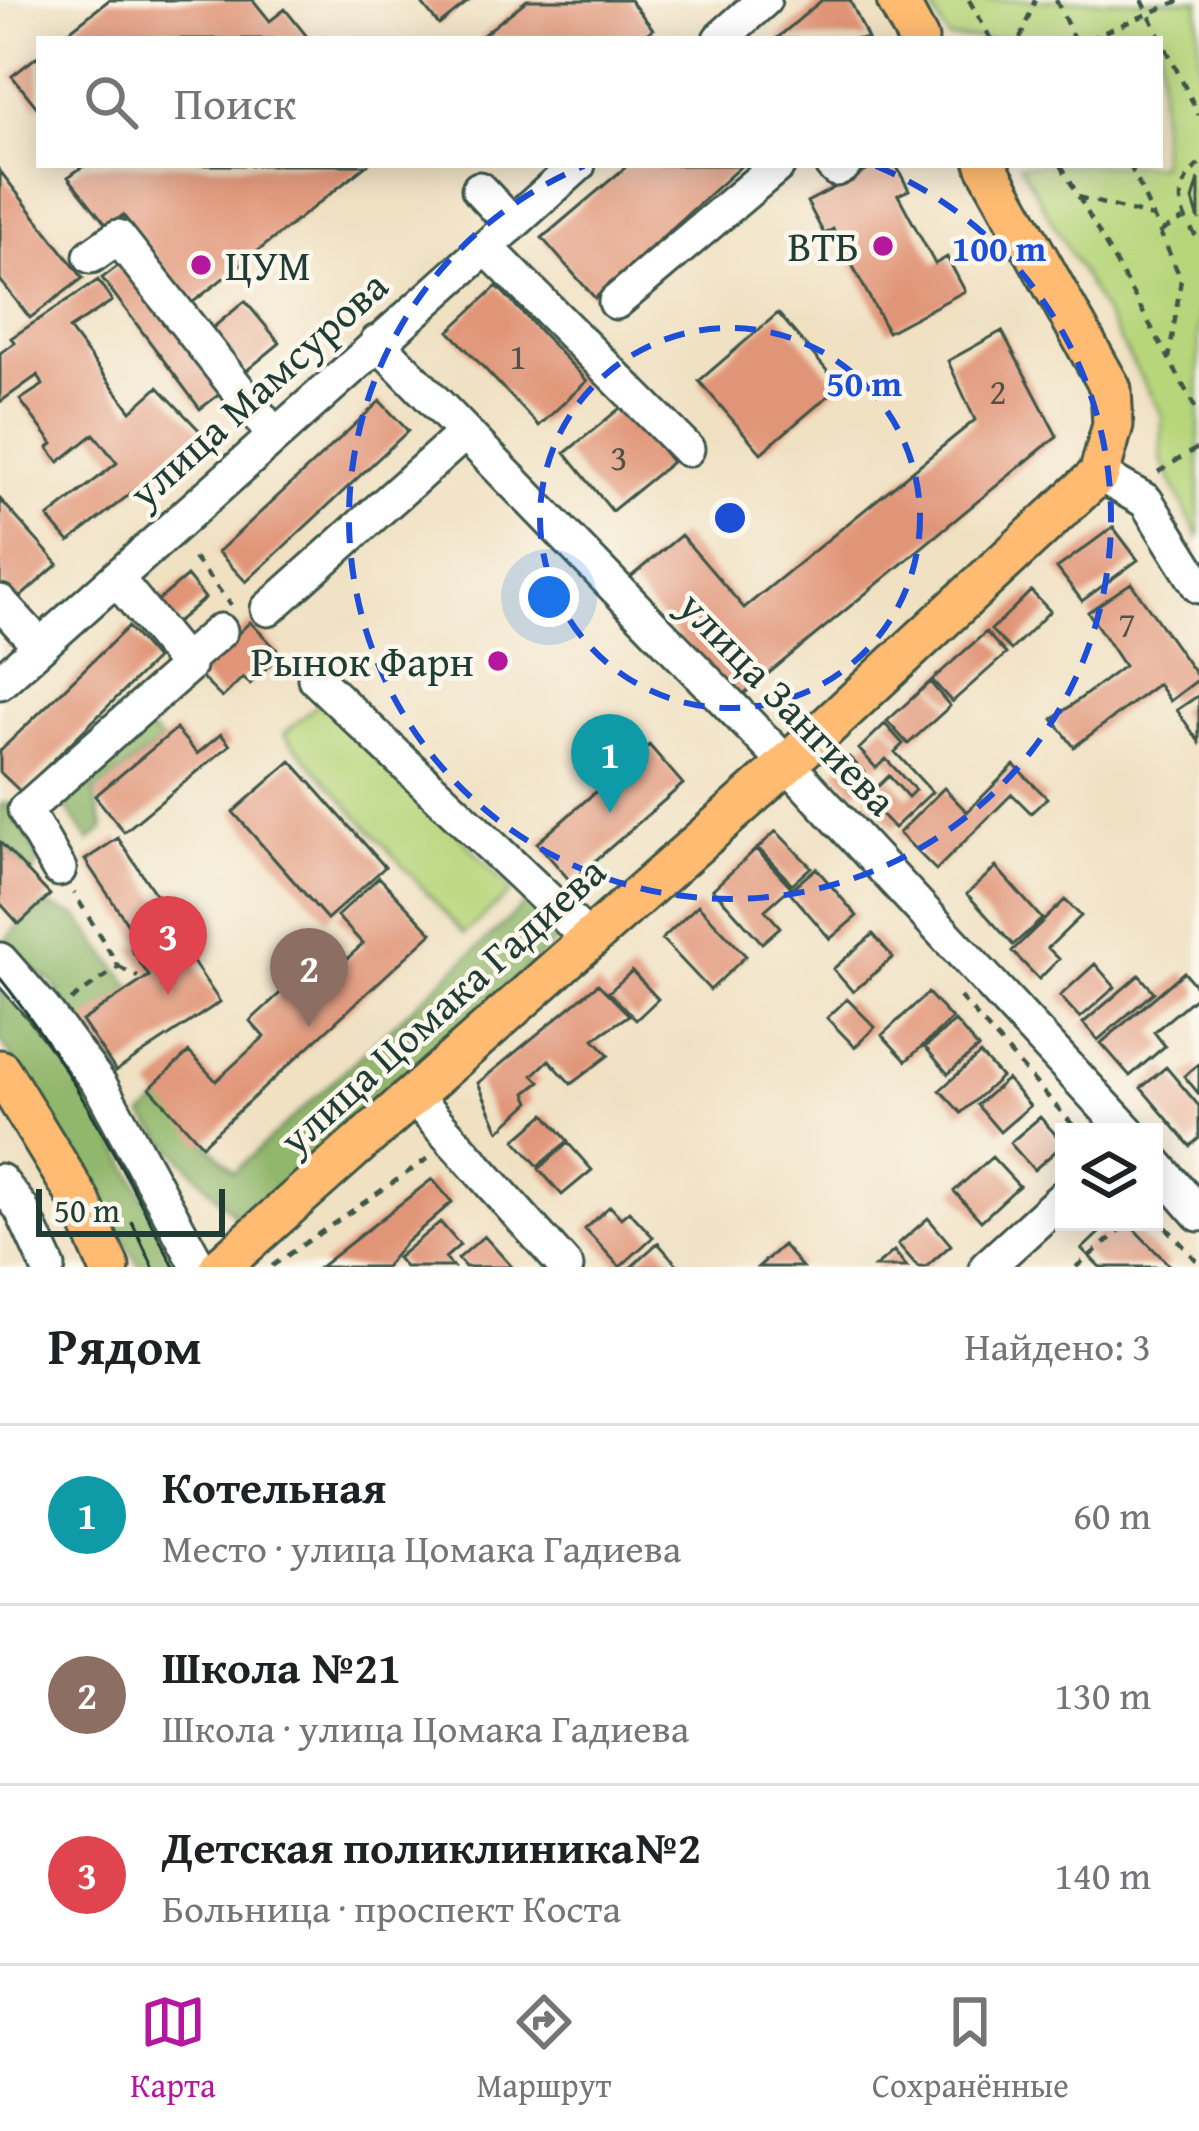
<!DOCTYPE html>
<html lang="ru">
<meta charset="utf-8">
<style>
:root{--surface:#fff;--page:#f2f2f2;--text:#202124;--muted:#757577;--line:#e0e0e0;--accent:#b5179e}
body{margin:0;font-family:"Gentium Book Plus",serif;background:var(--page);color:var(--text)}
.controls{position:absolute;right:36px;bottom:36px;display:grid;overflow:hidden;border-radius:0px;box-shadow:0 6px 30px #0003}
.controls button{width:108px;height:108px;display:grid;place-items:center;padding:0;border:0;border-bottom:3px solid var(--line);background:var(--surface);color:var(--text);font:60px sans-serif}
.scale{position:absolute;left:36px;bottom:30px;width:189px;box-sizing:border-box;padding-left:12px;border:6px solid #1f3d34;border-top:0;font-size:33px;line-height:42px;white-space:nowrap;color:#1f3d34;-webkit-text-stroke:9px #fbf7ec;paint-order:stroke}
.you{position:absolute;left:549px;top:597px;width:42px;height:42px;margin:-30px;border:9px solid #fff;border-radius:50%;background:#1a73e8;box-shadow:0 0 0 18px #1a73e833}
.badge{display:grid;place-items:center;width:78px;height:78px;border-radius:50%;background:var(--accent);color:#fff;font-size:39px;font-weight:700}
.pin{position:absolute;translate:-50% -99px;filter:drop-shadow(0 3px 6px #0008)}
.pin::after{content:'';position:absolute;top:63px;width:42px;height:36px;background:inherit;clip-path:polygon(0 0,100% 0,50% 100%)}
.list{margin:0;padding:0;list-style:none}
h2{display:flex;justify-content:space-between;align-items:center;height:156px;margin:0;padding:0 48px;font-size:51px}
h2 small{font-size:39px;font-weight:400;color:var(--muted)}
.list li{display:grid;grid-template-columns:78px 1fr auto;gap:36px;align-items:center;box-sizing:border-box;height:180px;padding:0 48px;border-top:3px solid var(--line)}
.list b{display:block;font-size:45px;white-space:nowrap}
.list p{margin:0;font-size:39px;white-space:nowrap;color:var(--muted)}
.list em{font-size:39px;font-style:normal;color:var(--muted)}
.icon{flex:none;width:66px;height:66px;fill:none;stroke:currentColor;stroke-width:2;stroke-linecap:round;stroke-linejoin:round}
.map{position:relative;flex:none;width:1199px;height:1267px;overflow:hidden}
.search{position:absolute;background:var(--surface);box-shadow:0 6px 30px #0003;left:36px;right:36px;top:36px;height:132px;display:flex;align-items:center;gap:30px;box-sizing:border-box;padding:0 42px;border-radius:0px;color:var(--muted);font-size:45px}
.sheet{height:696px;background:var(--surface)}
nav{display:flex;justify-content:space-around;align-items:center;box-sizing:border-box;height:168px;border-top:3px solid var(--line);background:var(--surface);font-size:33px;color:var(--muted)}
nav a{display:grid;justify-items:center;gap:6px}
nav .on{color:var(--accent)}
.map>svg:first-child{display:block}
</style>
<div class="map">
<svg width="1199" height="1267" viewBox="0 0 1199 1267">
<rect width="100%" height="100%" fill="#fbf7ec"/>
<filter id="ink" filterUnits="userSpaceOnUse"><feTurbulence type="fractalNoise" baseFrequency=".00833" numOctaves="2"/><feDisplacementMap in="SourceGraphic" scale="24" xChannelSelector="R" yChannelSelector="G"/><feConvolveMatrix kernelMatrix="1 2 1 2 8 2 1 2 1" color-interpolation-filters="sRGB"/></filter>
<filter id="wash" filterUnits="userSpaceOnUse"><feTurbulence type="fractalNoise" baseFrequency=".004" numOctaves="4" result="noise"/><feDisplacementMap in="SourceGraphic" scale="48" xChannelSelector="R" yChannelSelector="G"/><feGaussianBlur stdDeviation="2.7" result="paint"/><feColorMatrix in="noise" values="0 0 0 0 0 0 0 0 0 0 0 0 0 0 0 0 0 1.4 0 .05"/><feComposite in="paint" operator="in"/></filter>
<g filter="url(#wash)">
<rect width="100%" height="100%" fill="#f0e1c3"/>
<path fill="#b7d67c" stroke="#6b8a58" stroke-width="3" d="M927,0h272v538l-38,-78 1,-45 -142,-250h140v-126h-211z
M331,692l180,200 -47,42 -180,-200z"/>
<path fill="#91b76c" stroke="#587a50" stroke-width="3" d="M142,723l20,18 -69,52 11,35 -15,13 -24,-35 5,-28z
M0,804h13l27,58 -8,13 -32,-33z
M533,897l33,35 -321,295 -102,-111 21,-19 70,75z
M46,905l31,11 55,72 -55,38 -24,-43 -42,-29 -6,-13 14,-17z
M0,972l101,142 75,145 -8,8h-28l-140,-228z"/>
<g id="blocks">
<path fill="#e19578" d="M109,0h144l17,21 15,-12 24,30h-250z
M419,0h51l-31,25z
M527,0h103l23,29 -13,10h-162z
M822,0h28l18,39h-92z
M39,55v55l-27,-34z
M85,165h282l-175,138 -69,-88 -15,12 -40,-50z
M628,165h114l-147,133 -53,-60z
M878,165h18l13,25 -11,5 37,69 12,-7 18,34 -77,41 -55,-103 -9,5 -17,-32z
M0,171l83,107 -53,40 -30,-38z
M1199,179v41l-6,-20z
M127,259l98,131 -25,19 -98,-131z
M98,280l14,21 -43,28 62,82 27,-24 43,45 -43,40 -89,70 -21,-25 69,-54 -23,-29 -35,28 -11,-14 5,-4 -33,-44 23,-15 -5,-10 -38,27v-49l15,-10 -4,-5z
M497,286l90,95 -48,45 -90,-95z
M245,301l35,42 -35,29 -35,-42z
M778,313l62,73 -79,67 -62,-72z
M1002,331l55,105 -322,265 -108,-121 54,-45 63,73 231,-188 -27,-59z
M380,401l28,30 -162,151 -28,-30z
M625,404l47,58 -60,49 -47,-58z
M0,499l58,65 -42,37 -16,-18z
M1113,527l25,33 -56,41 -25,-33z
M187,576l18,22 -33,28 -18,-22z
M1131,583l68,96 -29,22 -12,-17 -84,63 -21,-28 71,-53 -36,-54z
M1031,591l19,20 -39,39 -20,-20z
M250,622l31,32 -31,30 -7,-7 -21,21 -25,-25z
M128,627l28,32 -135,133 -21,-20v-21z
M986,632l20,22 -54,48 -20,-22z
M930,682l20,24 -42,38 -21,-23z
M1199,695v47l-22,-32z
M885,724l18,20 -8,8 37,40 -38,36 -28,-30 23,-22 19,21 7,-7 -29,-31 -10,9 -17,-19z
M176,729l21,25 24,-20 9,11 -106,87 -29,-36z
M649,745l34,39 -112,98 -34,-39z
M849,757l21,21 -15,15 -20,-22z
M291,761l94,106 -58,52 -94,-107z
M1014,765l33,33 -16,15 -19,-19 -76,76 -37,-37 45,-45 23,24z
M776,831l35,36 -19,17 -34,-36z
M118,838l54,81 -33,22 -54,-81z
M0,842l50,53 -31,29 -19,-21z
M756,849l35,38 -26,23 15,17 -18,16 -49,-54z
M996,867l46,52 -29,26 -46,-51z
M816,868l41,48 -27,23 -41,-48z
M379,877l53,56 -230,212 -52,-57 39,-36 27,29 48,-44 -14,-16 54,-50 14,14 45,-41 -26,-28z
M1065,900l16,16 -33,32 11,11 -20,20 -27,-28z
M698,905l48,51 -36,34 -48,-51z
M168,925l52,77 -104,69 -34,-50 67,-45 -18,-27z
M873,934l20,23 -40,35 -20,-23z
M1095,964l20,23 -35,31 -20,-22z
M632,971l26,28 -22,21 -27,-28z
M1184,972l15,18v4l-45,38 11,14 -35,30 -29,-33z
M1139,975l15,17 -56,48 -15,-17z
M598,984l31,31 -35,24 15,16 -38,29 -22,-24 -16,15 7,7 -14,11 4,9 -31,29 -21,-48z
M928,993l24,26 -46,42 -24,-26z
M847,999l28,28 -20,20 -28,-29z
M955,1021l23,27 -30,26 -23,-27z
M980,1054l21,23 -40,36 -21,-23z
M1199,1064v30l-15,-18z
M1166,1067l33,39v32l-9,8 -49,-58z
M1007,1079l23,27 -30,26 -23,-27z
M545,1114l23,27 -30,25 -23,-26z
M1040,1117l24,27 -30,26 -24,-27z
M568,1143l24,27 -30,25 -23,-26z
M992,1157l27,29 -38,35 -27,-30z
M432,1179l20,23 -47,41 -20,24h-65z
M610,1206l11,12 8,-7 24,26 -33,30 -35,-38z
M928,1218l23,27 -25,22h-8l-20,-23z
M440,1222l20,23 -15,13 8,9h-48l-8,-9z
M1111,1222h16l44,45h-71l-18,-18z
M484,1236l28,31h-47l-7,-8z
M658,1243l21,24h-48z
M783,1245l19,22h-44z
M894,1251l13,16h-32z"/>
</g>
</g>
<g filter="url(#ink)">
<use href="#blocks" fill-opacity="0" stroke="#3e5649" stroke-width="3"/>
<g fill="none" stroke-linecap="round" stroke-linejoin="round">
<g stroke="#3e5649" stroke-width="39">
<path id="minor" d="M720,39l44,-39
M832,165l4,4 8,-4
M479,189l33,35
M486,247l201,202
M91,256l27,-19 156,198
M616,302l162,-137
M377,342l410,422 341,368
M1099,474l47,27 53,85
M0,602l40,44
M268,609l197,-176
M185,661l35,-30
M315,678l273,260
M0,682l578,-517
M59,869l-34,-59 163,-144 -72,-88
M0,960l44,50 56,75 99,182
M413,1096l153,171
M1154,1162l45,52
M0,1181l21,27 27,59
M987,1267l77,-70"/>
</g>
<g stroke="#3e5649" stroke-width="45">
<path id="major" d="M897,0l21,39
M0,1070l80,131 29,66
M220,1267l567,-503 312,-290 14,-49 -2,-36 -125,-224"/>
</g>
<path stroke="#3e5649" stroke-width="4.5" stroke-dasharray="9 9" stroke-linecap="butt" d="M969,0l22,39
M1056,0l18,39
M1142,0l57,115
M1020,39l15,-39
M1088,39l93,-39
M1199,164c-27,26 -21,49 0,76
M1061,165l108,194
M1130,165l51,114 -12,80 30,56
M1078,197l75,20
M1162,231l21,-12
M1158,472l41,-25
M194,558l37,47
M119,967l19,10
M960,997l119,135
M71,1000l48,-33 -45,-74
M1154,1214l45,49
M272,1266l158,-109
M1076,1267l54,-45"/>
<use href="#minor" stroke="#fff" stroke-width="33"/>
<use href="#major" stroke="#febb71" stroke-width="39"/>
<path stroke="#1f3d34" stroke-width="3" d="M0,978c71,88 122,189 174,289
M132,1222l21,45"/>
</g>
</g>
<g fill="none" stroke="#1d4ed8" stroke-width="6" stroke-dasharray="21 15">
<circle cx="730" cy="518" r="190"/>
<path d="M876 166A381 381 0 1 1 584 166"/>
</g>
<g fill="#b5179e" stroke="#fbf7ec" stroke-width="4.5">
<circle cx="883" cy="246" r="12"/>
<circle cx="201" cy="265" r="12"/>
<circle cx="498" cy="661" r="12"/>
</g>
<g text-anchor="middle" stroke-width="9" stroke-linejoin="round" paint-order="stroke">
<g font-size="36" fill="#505345">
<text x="518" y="369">1</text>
<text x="998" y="404">2</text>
<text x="619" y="470">3</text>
<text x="1127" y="637">7</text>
</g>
<g font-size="42" fill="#1f3d34" stroke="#fbf7ec" text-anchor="end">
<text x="859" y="261">ВТБ</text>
<text x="225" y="280" text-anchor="start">ЦУМ</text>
<text x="474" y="676">Рынок Фарн</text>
</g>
<g font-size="42" fill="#1f3d34" stroke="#fbf7ec">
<text transform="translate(258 389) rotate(-42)" y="15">улица Мамсурова</text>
<text transform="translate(788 703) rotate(46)" y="15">улица Зангиева</text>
<text transform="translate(442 1005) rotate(-42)" y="15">улица Цомака Гадиева</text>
</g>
</g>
<circle cx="730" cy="518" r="18" fill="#1d4ed8" stroke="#fbf7ec" stroke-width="6"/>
<g font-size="36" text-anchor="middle" font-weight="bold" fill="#1d4ed8" stroke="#fbf7ec" stroke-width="9" stroke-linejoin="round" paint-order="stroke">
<text x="999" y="261">100 m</text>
<text x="864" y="396">50 m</text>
</g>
</svg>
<div class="controls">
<button><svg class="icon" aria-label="layers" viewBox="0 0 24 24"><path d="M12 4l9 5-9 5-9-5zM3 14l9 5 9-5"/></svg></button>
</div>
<div class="scale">50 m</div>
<div class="you"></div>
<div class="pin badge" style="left:610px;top:813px;background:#0f9aa8">1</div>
<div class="pin badge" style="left:309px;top:1027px;background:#8d6e63">2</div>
<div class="pin badge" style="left:168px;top:995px;background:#e0444e">3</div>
<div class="search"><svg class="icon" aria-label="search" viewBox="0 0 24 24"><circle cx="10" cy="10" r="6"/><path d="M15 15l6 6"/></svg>Поиск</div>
</div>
<section class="sheet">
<h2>Рядом<small>Найдено: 3</small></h2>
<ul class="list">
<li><span class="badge" style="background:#0f9aa8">1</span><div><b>Котельная</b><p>Место · улица Цомака Гадиева</p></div><em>60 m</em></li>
<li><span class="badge" style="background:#8d6e63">2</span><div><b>Школа №21</b><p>Школа · улица Цомака Гадиева</p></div><em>130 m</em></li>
<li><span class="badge" style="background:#e0444e">3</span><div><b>Детская поликлиника№2</b><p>Больница · проспект Коста</p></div><em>140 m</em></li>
</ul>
</section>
<nav>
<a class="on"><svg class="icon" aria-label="map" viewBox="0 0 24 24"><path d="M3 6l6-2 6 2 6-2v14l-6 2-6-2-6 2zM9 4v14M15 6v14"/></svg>Карта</a>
<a><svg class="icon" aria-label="directions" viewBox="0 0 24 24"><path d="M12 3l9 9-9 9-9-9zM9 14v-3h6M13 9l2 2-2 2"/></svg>Маршрут</a>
<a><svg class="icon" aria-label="saved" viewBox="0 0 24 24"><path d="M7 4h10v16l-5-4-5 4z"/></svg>Сохранённые</a>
</nav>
